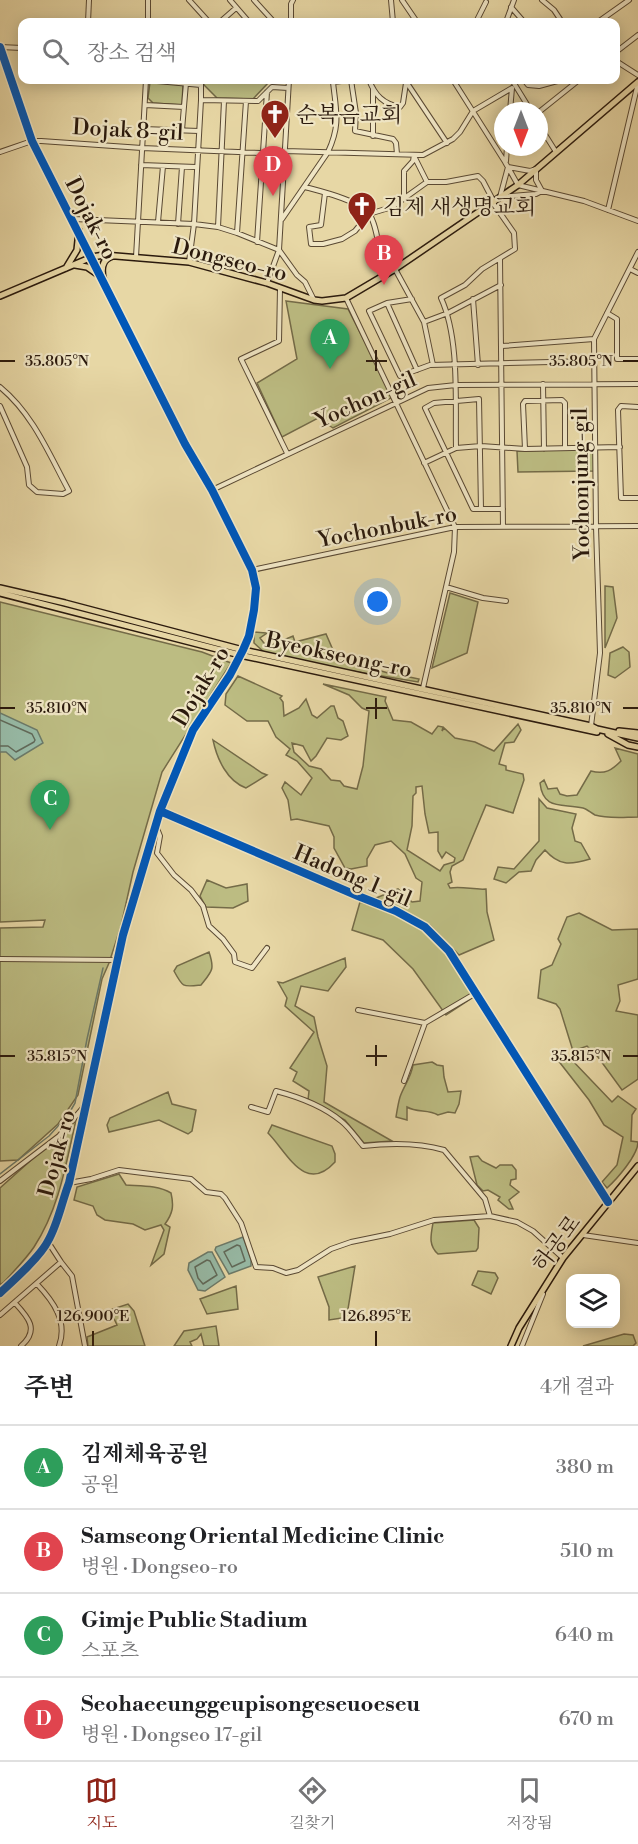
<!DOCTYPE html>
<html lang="ko">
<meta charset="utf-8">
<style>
:root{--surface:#fff;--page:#f6f6f6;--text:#202124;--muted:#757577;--line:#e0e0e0;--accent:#8f2418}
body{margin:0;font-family:"Libre Bodoni","Noto Serif KR",serif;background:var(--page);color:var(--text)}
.controls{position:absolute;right:18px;bottom:18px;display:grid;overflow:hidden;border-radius:12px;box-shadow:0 3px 15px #0003}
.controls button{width:54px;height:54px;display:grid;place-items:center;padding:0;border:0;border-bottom:2px solid var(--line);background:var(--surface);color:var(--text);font:30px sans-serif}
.compass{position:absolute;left:494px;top:102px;width:54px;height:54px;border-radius:50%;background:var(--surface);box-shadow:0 3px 15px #0003;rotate:180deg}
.you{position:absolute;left:378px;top:602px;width:21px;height:21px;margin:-15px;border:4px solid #fff;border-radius:50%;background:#1a73e8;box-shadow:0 0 0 9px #1a73e833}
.badge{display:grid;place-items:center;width:39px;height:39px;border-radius:50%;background:var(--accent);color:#fff;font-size:20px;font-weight:700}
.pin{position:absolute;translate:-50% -50px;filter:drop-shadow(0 2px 3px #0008)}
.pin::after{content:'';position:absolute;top:32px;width:21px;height:18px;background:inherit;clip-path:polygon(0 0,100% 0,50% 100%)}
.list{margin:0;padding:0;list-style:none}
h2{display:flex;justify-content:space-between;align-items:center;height:78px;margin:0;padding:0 24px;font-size:26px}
h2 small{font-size:20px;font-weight:400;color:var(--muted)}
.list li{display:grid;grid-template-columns:39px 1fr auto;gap:18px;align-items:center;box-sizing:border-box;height:84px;padding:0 24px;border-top:2px solid var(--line)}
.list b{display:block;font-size:22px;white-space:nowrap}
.list p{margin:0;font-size:20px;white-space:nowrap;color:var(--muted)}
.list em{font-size:20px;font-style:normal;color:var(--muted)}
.icon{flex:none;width:33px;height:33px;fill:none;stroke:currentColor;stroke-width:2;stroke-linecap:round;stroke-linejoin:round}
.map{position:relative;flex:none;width:638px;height:1346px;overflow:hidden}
.search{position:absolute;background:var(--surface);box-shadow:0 3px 15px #0003;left:18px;right:18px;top:18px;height:66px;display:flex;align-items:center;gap:15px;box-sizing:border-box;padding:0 21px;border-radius:12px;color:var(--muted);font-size:22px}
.sheet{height:414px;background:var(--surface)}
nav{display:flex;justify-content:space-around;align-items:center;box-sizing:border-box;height:84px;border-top:2px solid var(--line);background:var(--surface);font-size:16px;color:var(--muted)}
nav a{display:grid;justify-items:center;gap:3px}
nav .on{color:var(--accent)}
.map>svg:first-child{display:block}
</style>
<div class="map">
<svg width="638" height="1346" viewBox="0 0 638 1346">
<rect width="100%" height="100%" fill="#e7d7a5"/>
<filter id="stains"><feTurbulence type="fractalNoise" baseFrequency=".00333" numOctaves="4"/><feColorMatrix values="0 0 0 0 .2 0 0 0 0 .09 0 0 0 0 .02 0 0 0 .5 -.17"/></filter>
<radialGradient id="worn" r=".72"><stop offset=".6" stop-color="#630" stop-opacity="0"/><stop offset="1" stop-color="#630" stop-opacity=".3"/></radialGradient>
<path fill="#bcbc82" stroke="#746b48" stroke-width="1.5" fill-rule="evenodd" d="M203,80h66v2l-16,17 -36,-1 -13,-13z
M150,82l33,3 -1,20 -29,-2 -5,-5z
M286,301l62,8 45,88 -60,31 -15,-10 -36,19 -25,-54 40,-24z
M594,449v22l-76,1 -1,-21z
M605,586l8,1 4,31 -12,30z
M450,593l28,9 -11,51 -35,15z
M0,602l202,50 29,11 -69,109 -29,100 -12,54 -12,37 -7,16 -24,116 -20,29 -40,36 -18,1v-233l43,-1 2,-7 -45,2z
M254,632l13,1 -7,5 7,9 26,-11 2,6 31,-8 7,16 14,9 14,-2v8l27,8 2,-8 7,2 3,8 19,4 -1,3 -72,-12 -82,-18 -10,-9z
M623,647l6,5 1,15 -15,11 -7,-3 2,-22z
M238,676l44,20 -2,2 3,4 1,14 15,-8 7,-9 6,16 5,3 14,-12h3l4,12 5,3 5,15 -7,4 -14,-2 -11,18 -5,5 -8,-15 -11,-3 2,9 15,14 12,3 10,11 9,1 4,5 13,3 6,-23 6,-55 -7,-3 -13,-13 -26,-11 63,13 -1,4 8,19 18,2 21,12 6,-8 5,1 -1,4 2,-3 11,10 20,4 19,9 24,-27 3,6 -7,12 -9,1 -6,21 7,2v4l17,4 1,6 -11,33 -27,-8 -23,55 -11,6 -2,6 2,10 -4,2 2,4c13,-2 24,2 36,1l1,23 7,28 -35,15 -29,-30 -54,-27 22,-9 14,13 8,-1 2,-19 -6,-4 -11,-24 -14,-13 -16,4 -8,14v7l-16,3 -6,-1 -11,-20v-11l-5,-11 -32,-7 -6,1 -3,-20 -6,-12 3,-6 16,13 11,-17 -15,-17 -11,-6 4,-6 -14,-12 -8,-16h-21l-22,-16 1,-11zM422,786l3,28 4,19 9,-1v19l4,7 4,-6 9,6 -1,4 -10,3 -4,6 -33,-21 5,-24 1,-30 3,-3v-6z
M213,740l49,33 5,2 -21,13c-19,-7 -29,-29 -33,-48z
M615,748l23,6v63c-13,0 -30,2 -43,-2 -4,-2 -8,-6 -12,-7 -20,-5 -40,3 -43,-25l4,-3 4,9 9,-1 3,6 7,2 10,-1 14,-24c14,4 21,-1 30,-10z
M539,799l8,9 29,6 -4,14 3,13 6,2 9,16c-20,6 -31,7 -45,-9l-9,10 -5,11 -12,1 -13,11 -12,-4 4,-12 16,2 25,-28z
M207,880l19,8 21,-4 1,17 -15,7 -27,-1 -6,-11z
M360,902c31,9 67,24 87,51 10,14 18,29 28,43l-29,19 -33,-46 -30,-29 -31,-10z
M579,913l33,17 26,-1v50l-20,6 2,16 -4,10 22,4v64l-16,11 -24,-33 -11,-11 -14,5 -13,-42 -4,-5 -18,-6 3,-28 11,-5 9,-21 -3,-5 9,-22z
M209,952c6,18 3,19 -8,33 -18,2 -18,3 -27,-14l3,-5z
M345,958l1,9 -18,24 -27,-5 -6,20 19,11 4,20 9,29 -3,36 68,39 -28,2 -19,-23 -37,-20 1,-9 -16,-10 4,-9 -7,-4 24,-36 -29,-26 2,-8 -9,-16 5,1z
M569,1057l43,45 6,-6 18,13 -4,6 -1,26 7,1c0,13 -21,37 -31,46l-5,-6 15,-17 6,-28 -19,-12 -15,-25 -32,-41z
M432,1062l5,3 6,1 1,11 4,15 13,-1 -2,13 -4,9 -7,-1 -10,3c-10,-6 -21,-2 -31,-8v13l-11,-3c1,-6 2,-13 4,-20 4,-12 11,-19 13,-32z
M168,1092l4,12 24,6 -4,21 -4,3 -29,-14 -50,12 -2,-7 3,-7z
M76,1120c-10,44 -17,89 -42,127 -8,12 -20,24 -30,35l-4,3v-97z
M272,1125l60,21 3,8v8c-30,33 -48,-10 -67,-29z
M478,1156l4,5 14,7 4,-3h12l4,5v9l-5,1 -1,5 9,7 -10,8 4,9h-4l-11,-9 2,-3 -12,-7 -5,1 -6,-6 -7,-28z
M119,1174l7,11c15,1 32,0 45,8 3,13 2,20 -6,31l5,3 -6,27 -13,11 13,-35 -3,-5 -16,5 -12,-6 -28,-4 -8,-5 -4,-9 -19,-6 3,-13z
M474,1220l5,8 -1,20 -2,3 -38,3c-10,-9 -7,-19 -5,-31z
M355,1266l-8,49 -5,3 -13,2v-13l-11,-30z
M478,1271l17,2 3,5 -7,16 -19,-9z
M236,1286l2,23 -31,5 -7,-15z
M128,1304l6,7 11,35h-57l-1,-9 30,-12 -7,-15z
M216,1326l3,20h-15l-3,-12 -4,5 -7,3 2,4h-18l10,-15z
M624,1334l9,1 3,8 -3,3h-50z"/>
<path fill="#97baa6" stroke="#6c7a69" stroke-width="1.5" d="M0,713l37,17 6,13 -28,17 -9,-8h-6z
M243,1237l8,23v6l-22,8 -14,-24 1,-3z
M208,1252h4l13,25 -20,14 -7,-1 -10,-20 1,-7z"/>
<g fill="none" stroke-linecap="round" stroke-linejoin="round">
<path stroke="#616a5a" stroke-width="1.5" d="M0,720l32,14 3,6 -1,2 -18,10 -8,-6h-8
M237,1245l3,1 5,15 -13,6 -8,-15z
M207,1260l3,1 7,14 -14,9 -5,-6 -3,-11z"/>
<path stroke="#6c7a69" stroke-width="1.5" d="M0,1174l49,-38 19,-21 7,-12 12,-64 16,-71"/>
<g stroke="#5a4933" stroke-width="6">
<path id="minor" d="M189,0l20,22
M230,0l19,22
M254,0l20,22
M391,0l2,22
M402,0l15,22
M542,0l12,10 8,12
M511,7l13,15
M88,22l1,-22
M148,22v-22
M220,22l16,-14
M291,22v-18l2,-4
M476,22l10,-20
M506,22l8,-22
M598,22l31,-22
M0,47l32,94 153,303 27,46 40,80 4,18 -2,22 -5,26 -6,14 -13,25 -37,55 -33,81 -37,124 -54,248c-7,18 -11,41 -21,58 -8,16 -34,39 -48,52
M0,47l22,1
M616,52l22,-17
M616,61l22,14
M146,80l55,5
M351,80l5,33 -1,18 38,8 3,4 1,11
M369,80c6,15 14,24 31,27l3,-4 3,-20
M405,80l42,63
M453,80l52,82 13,23 66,16 54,20
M512,80l19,31
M524,80l4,5 11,1 22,-6
M373,89v47
M201,100l57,1 14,-14 16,1
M145,105l39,2
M510,111l2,-23
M539,112l40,-32
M539,125l17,27
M143,129l56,2
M182,130l4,-47
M285,151l138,4 30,-16 7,-7 13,-21 39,-23
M0,152l32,-11h9l101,7 143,6
M414,156l13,26
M506,161l1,-14
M141,165l55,2
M508,167l22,4 6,-2v11l6,11 -6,3 -36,3z
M305,187c15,4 57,14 65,28 9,16 9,42 14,60
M325,193l-4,32 -12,2 2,17h12l19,-5 13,-8 14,-17 23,-7 35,-25h19l32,-6 5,5 11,21
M404,198v-27l9,-10 1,-6
M608,210l30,-127
M73,219l121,5 24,3 19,6 42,17 18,25 8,7 9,18
M282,219l46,-67c13,-28 8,-41 5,-70l17,-2
M158,222l5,-56
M178,224l4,-57
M218,227l6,-126
M237,233l9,-132
M257,242l10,-150
M136,257l10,-177
M500,259l3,268
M189,262l5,-38 7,-124v-20
M395,269l29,53 9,43
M630,269l8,4
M267,283l12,-33 10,-170
M280,288l-1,53 -38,18 46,94
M346,298l109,229 -1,25 -31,136
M412,299l-25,4 -18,8 31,65 30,-11 164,-4
M473,299l5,66
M387,303l30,67
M607,313l10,6v40h21
M424,322l24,-9 53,-28
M502,346l92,-7
M543,384l1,65
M0,387c33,27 49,67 69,104l-6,3 -26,-2 -8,-7 -2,-18 -27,-61
M638,407l-17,-1 -3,4 3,88h17
M456,448c-1,-46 4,-109 -15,-150l24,-13 17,-16 33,-20 -1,-16 -21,-30
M525,449l-2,-45 2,-3 37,-1 3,3v45
M424,463l32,-15 25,-2 44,3 95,-2
M212,490l216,-102 28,-3 182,-1
M481,509l-2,-110 -45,4 -9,5 48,101h30
M252,570l203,-43 183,-1
M446,587l37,11 23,3
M591,726l9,-73 -4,-126 -2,-188 44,-87
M160,811l198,85 38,15 29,16 24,24 159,251
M156,826l4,10 -3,17 17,22 17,15 12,16 6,20 14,13 11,15 1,8 17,6 15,-20
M0,959l117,1
M358,1010l67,13 51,-30
M404,1081l21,-58
M251,1107l17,5 8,-21c23,6 47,15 65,30 9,7 15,17 22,25 26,-3 57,-3 81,4l41,49 5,17
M0,1181l59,-45 28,-33
M69,1183l22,-4 28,-9 72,9 15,13 15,2 4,4 16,25 15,44 17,1 13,5 12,-3 33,-21 20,-7 39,-8 44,-14 56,-4 27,6 16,9 30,27
M583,1235l55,8
M48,1242l13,20 11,14 13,70
M37,1284c16,17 31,37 22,62
M15,1303c13,14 25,27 6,43
M0,1315l61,-53
M522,1346l21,-52"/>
</g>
<g stroke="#2b1a0d" stroke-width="8">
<path id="major" d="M75,265l12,2 16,11
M66,268l11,-18 2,-19
M103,278c-2,-10 -1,-19 10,-22
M0,296l92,-39 12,-2 85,7 78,21 47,17 8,1 24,-3 49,-29 123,-84 120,-103
M0,588l65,15 178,47 348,76 6,3 41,9
M0,593l240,62 357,77
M619,731l19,2
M608,734l20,11 10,2
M511,1346l8,-18 44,-70 75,-92"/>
</g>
<use href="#minor" stroke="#efe5c4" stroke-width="4"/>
<use href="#major" stroke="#e7d7a5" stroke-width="5"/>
<g stroke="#efe5c4" stroke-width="11">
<path id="cycleway" d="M0,47l32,94 153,303 27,46 40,80 4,18 -2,22 -5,26 -6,14 -13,25 -37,55 -33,81 -37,124 -54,248c-7,18 -11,41 -21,58 -8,16 -34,39 -48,52
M160,811l198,85 38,15 29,16 24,24 159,251"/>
</g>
<use href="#cycleway" stroke="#0057b8" stroke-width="8"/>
</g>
<path fill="none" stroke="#2b1a0d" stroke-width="2" d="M376,350v21M0,361h15M366,361h21M623,361h15M376,698v21M0,708h15M366,708h21M623,708h15M376,1045v21M0,1056h15M366,1056h21M623,1056h15M93,1331v15M376,1331v15"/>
<defs>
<g id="church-pin" transform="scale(1.5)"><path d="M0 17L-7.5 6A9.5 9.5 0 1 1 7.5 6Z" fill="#8f2418" stroke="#efe5c4"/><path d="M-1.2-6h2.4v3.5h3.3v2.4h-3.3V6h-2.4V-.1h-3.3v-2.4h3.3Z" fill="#fff"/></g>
</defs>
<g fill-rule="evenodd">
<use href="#church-pin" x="275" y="114"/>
<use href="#church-pin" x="362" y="206"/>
</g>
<g text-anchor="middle" stroke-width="4.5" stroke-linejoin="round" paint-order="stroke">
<g font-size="22" fill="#2b1a0d" stroke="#efe5c4" text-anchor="start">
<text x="296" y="122">순복음교회</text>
<text x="383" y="214">김제 새생명교회</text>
</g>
<g font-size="22" fill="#2b1a0d" stroke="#efe5c4">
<text transform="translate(128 129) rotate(3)" y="8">Dojak 8-gil</text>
<text transform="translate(92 218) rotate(63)" y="8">Dojak-ro</text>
<text transform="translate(230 259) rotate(14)" y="8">Dongseo-ro</text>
<text transform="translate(365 399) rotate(-24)" y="8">Yochon-gil</text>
<text transform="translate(580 484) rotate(-91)" y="8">Yochonjung-gil</text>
<text transform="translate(387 526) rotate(-11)" y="8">Yochonbuk-ro</text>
<text transform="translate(339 654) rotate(12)" y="8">Byeokseong-ro</text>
<text transform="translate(200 686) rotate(-59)" y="8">Dojak-ro</text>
<text transform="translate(353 875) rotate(23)" y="8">Hadong 1-gil</text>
<text transform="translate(56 1153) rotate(-75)" y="8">Dojak-ro</text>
<text transform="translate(556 1243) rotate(-53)" y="8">하공로</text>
</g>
</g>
<g font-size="15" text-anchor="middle" fill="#2b1a0d" stroke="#efe5c4" stroke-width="4.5" stroke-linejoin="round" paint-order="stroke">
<text x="581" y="366">35.805°N</text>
<text x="57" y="366">35.805°N</text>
<text x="581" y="713">35.810°N</text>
<text x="57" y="713">35.810°N</text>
<text x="57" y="1061">35.815°N</text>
<text x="581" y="1061">35.815°N</text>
<text x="93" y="1321">126.900°E</text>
<text x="376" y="1321">126.895°E</text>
</g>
<rect width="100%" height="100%" filter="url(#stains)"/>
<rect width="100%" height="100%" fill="url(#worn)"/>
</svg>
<div class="controls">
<button><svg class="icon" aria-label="layers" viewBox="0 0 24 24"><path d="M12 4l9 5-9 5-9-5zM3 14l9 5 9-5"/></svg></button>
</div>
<svg class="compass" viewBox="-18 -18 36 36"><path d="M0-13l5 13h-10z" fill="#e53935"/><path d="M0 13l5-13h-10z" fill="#757577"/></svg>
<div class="you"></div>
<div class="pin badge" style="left:330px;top:369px;background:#2e9e5b">A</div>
<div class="pin badge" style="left:384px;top:285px;background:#e0444e">B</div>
<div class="pin badge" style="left:50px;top:830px;background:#2e9e5b">C</div>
<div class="pin badge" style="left:273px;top:196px;background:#e0444e">D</div>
<div class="search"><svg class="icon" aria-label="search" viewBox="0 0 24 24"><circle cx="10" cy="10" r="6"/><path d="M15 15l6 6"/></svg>장소 검색</div>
</div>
<section class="sheet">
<h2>주변<small>4개 결과</small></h2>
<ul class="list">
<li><span class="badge" style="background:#2e9e5b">A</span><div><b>김제체육공원</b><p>공원</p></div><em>380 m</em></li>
<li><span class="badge" style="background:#e0444e">B</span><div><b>Samseong Oriental Medicine Clinic</b><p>병원 · Dongseo-ro</p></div><em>510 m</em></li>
<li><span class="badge" style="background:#2e9e5b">C</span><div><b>Gimje Public Stadium</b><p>스포츠</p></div><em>640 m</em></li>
<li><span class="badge" style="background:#e0444e">D</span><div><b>Seohaeeunggeupisongeseuoeseu</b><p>병원 · Dongseo 17-gil</p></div><em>670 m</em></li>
</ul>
</section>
<nav>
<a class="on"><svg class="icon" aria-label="map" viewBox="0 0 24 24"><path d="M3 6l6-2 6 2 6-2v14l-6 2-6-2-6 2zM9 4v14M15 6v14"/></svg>지도</a>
<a><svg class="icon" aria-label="directions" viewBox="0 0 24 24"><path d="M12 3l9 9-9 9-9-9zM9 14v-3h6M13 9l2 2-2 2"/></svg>길찾기</a>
<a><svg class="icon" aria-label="saved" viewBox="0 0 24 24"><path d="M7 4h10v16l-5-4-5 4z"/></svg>저장됨</a>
</nav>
